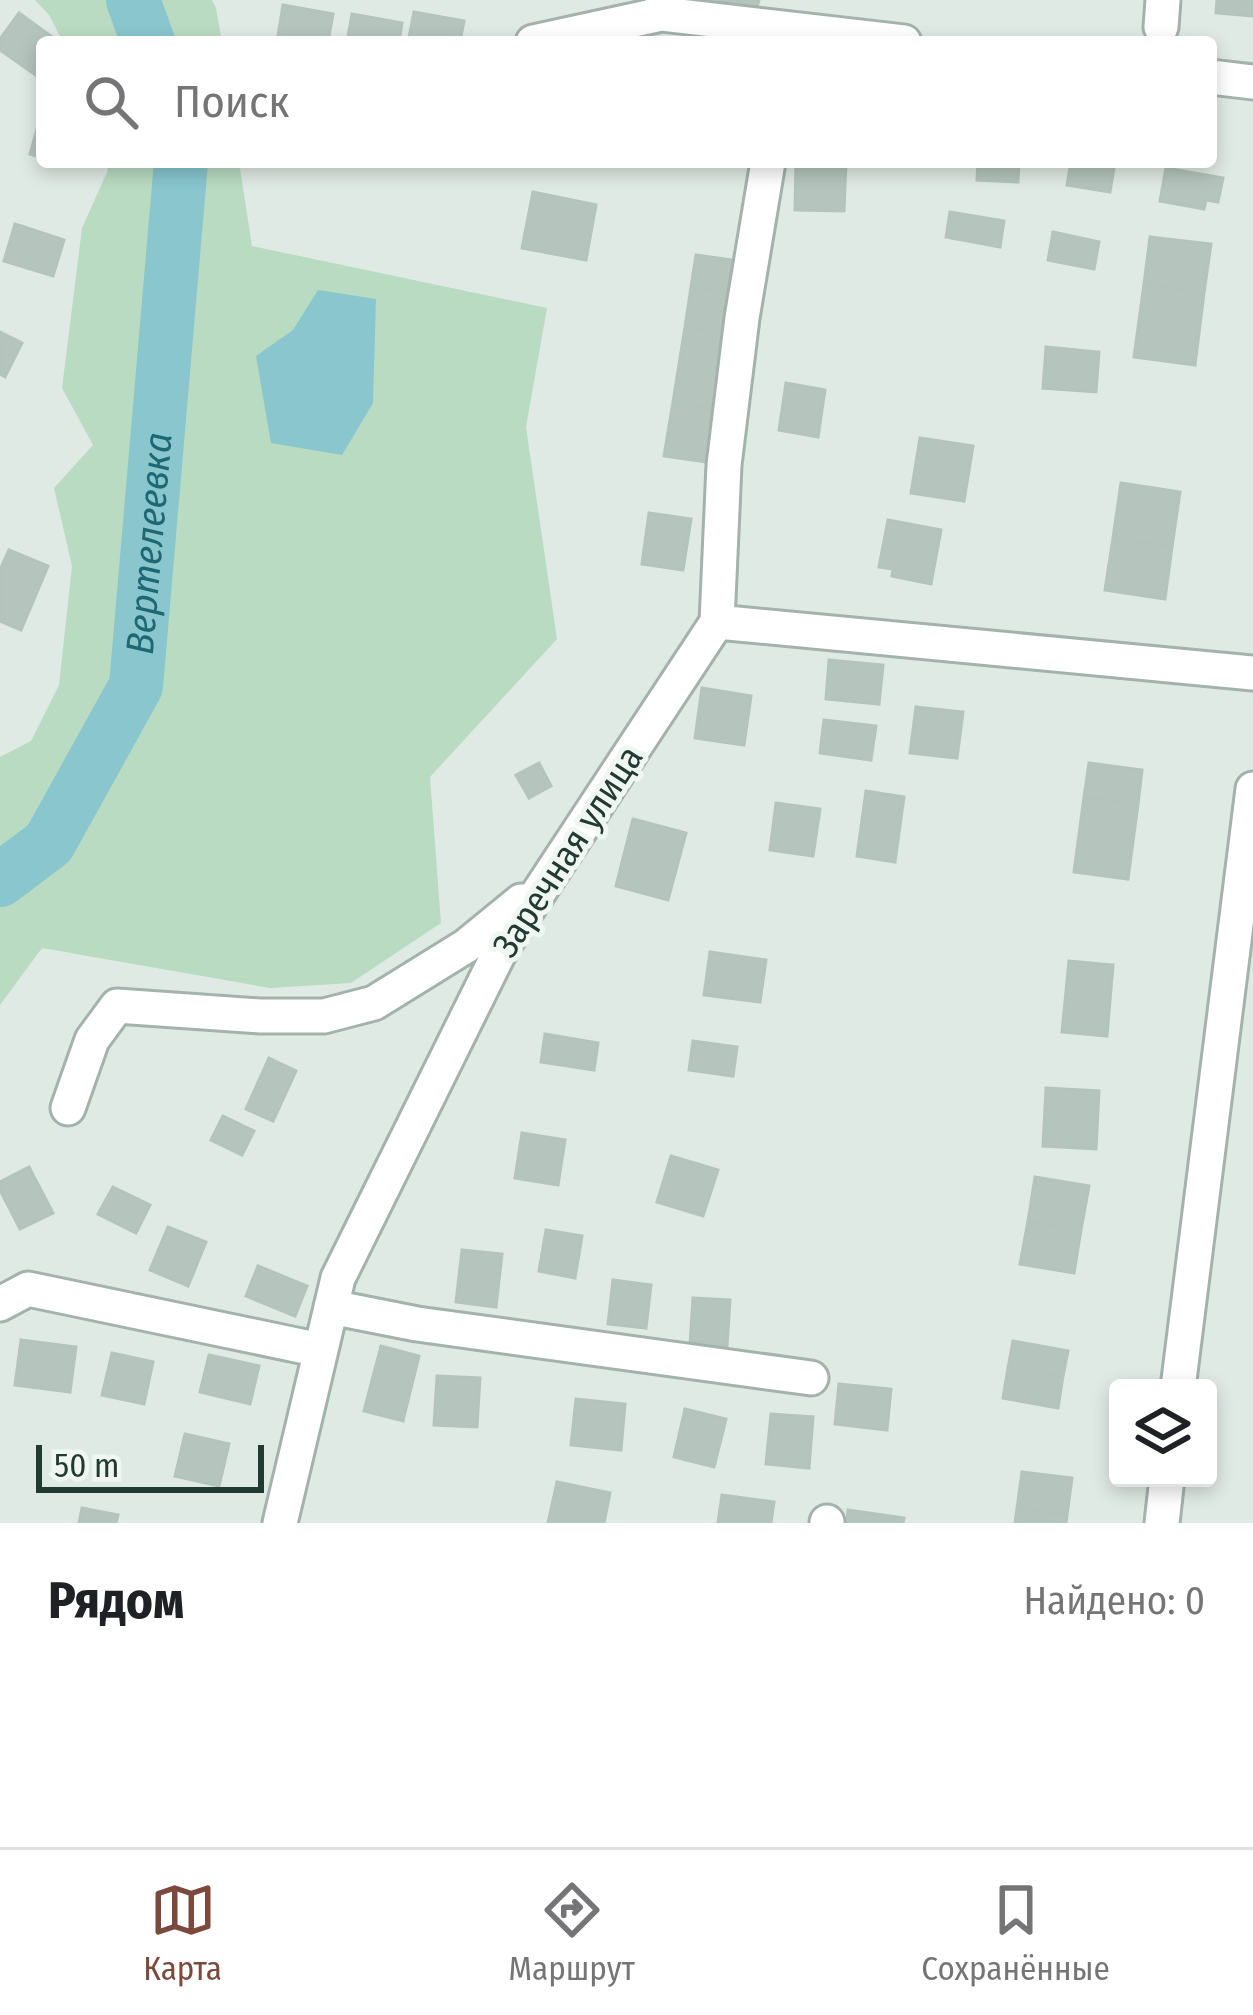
<!DOCTYPE html>
<html lang="ru">
<meta charset="utf-8">
<style>
:root{--surface:#fff;--page:#f6f6f6;--text:#202124;--muted:#757577;--line:#e0e0e0;--accent:#7c493d}
body{margin:0;font-family:"Fira Sans Condensed",sans-serif;background:var(--page);color:var(--text)}
.controls{position:absolute;right:36px;bottom:36px;display:grid;overflow:hidden;border-radius:12px;box-shadow:0 6px 18px #0003}
.controls button{width:108px;height:108px;display:grid;place-items:center;padding:0;border:0;border-bottom:3px solid var(--line);background:var(--surface);color:var(--text);font:60px sans-serif}
.scale{position:absolute;left:36px;bottom:30px;width:228px;box-sizing:border-box;padding-left:12px;border:6px solid #213a32;border-top:0;font-size:33px;line-height:42px;white-space:nowrap;color:#213a32;-webkit-text-stroke:9px #f0f7f3;paint-order:stroke}
.list{margin:0;padding:0;list-style:none}
h2{display:flex;justify-content:space-between;align-items:center;height:156px;margin:0;padding:0 48px;font-size:51px}
h2 small{font-size:39px;font-weight:400;color:var(--muted)}
.icon{flex:none;width:66px;height:66px;fill:none;stroke:currentColor;stroke-width:2;stroke-linecap:round;stroke-linejoin:round}
.map{position:relative;flex:none;width:1253px;height:1523px;overflow:hidden}
.search{position:absolute;background:var(--surface);box-shadow:0 6px 18px #0003;left:36px;right:36px;top:36px;height:132px;display:flex;align-items:center;gap:30px;box-sizing:border-box;padding:0 42px;border-radius:12px;color:var(--muted);font-size:45px}
.sheet{height:324px;background:var(--surface)}
nav{display:flex;justify-content:space-around;align-items:center;box-sizing:border-box;height:168px;border-top:3px solid var(--line);background:var(--surface);font-size:33px;color:var(--muted)}
nav a{display:grid;justify-items:center;gap:6px}
nav .on{color:var(--accent)}
.map>svg:first-child{display:block}
</style>
<div class="map">
<svg width="1253" height="1523" viewBox="0 0 1253 1523">
<rect width="100%" height="100%" fill="#e0eae5"/>
<path fill="#b9dbc1" d="M35,0h177l4,8 6,34h-159l-14,-27z
M106,162h133l13,84 295,62 -21,119 31,212 -127,138 11,146 -90,60 -81,5 -228,-40 -42,57v-248l31,-16 28,-56 13,-119 -18,-78 39,-43 -31,-57 20,-160 26,-58z"/>
<path fill="#89c6ce" d="M318,290l58,9 -3,104 -31,52 -71,-12 -15,-87 37,-26z"/>
<g fill="none" stroke-linecap="round" stroke-linejoin="round">
<g stroke="#89c6ce" stroke-width="54">
<path d="M133,0l15,42"/>
<path id="s1" d="M0,880l49,-37 87,-157 45,-524"/>
</g>
</g>
<path fill="#b5c5be" stroke="#b3c4bc" stroke-width="3" d="M715,0h44l-4,14 -40,-11z
M1217,0h36v16l-37,-3z
M283,5l50,9 -5,28h-51z
M414,12l50,9 -4,21h-52z
M19,13l40,29h-17v28l-5,6 -37,-26v-11z
M352,14l50,9 -3,19h-52z
M42,112v46l-12,-4z
M796,162h50l-2,49 -49,-1z
M978,162h41l-1,20 -41,-2z
M1071,162h44l-5,30 -43,-7z
M1166,168l57,10 -5,24 -12,-2 -2,9 -44,-8z
M533,192l63,13 -10,55 -64,-12z
M950,212l54,9 -4,26 -54,-10z
M15,224l49,16 -11,36 -49,-15z
M1053,232l46,10 -5,27 -46,-9z
M1150,237l61,7 -7,49 -60,-9z
M696,255l43,6 -5,33 -43,-7z
M1144,284l60,9 -9,72 -61,-8z
M691,287l43,7 -7,40 -42,-7z
M685,327l42,7 -12,75 -42,-7z
M0,332l22,11 -17,34 -5,-3z
M1046,347l53,5 -3,40 -53,-4z
M786,383l39,7 -7,47 -39,-7z
M673,402l42,7 -8,53 -43,-6z
M920,438l53,8 -9,55 -53,-8z
M1121,483l59,9 -8,55 -59,-9z
M649,513l42,6 -8,51 -41,-6z
M888,520l53,10 -10,54 -39,-8 1,-7 -14,-2z
M1113,538l59,9 -7,52 -60,-9z
M9,550l39,16 -27,64 -21,-9v-51z
M829,660l54,5 -4,39 -53,-5z
M702,688l49,8 -7,49 -49,-7z
M916,707l47,5 -6,46 -47,-5z
M824,720l52,6 -5,34 -51,-7z
M539,763l12,23 -22,12 -13,-23z
M1089,763l53,7 -4,34 -54,-7z
M866,791l38,6 -9,65 -38,-6z
M1084,797l54,7 -10,75 -54,-7z
M776,803l44,6 -7,47 -43,-6z
M633,819l53,14 -18,67 -52,-14z
M710,952l56,8 -6,42 -56,-7z
M1069,961l44,4 -6,71 -45,-4z
M545,1034l53,9 -4,27 -53,-8z
M693,1041l44,6 -4,29 -44,-6z
M269,1058l27,13 -23,50 -27,-12z
M1046,1088l53,3 -3,58 -53,-3z
M223,1116l31,15 -12,24 -31,-15z
M522,1133l43,7 -7,45 -43,-7z
M671,1156l47,14 -15,46 -46,-14z
M29,1167l24,46 -33,16 -20,-39v-8z
M1035,1177l54,9 -8,44 -53,-9z
M113,1187l37,18 -14,28 -38,-19z
M1028,1221l53,9 -7,43 -54,-9z
M168,1227l38,15 -18,44 -38,-16z
M546,1230l36,6 -7,42 -36,-7z
M462,1250l40,4 -6,53 -40,-5z
M258,1266l49,20 -12,30 -49,-20z
M613,1280l38,5 -5,43 -38,-4z
M693,1298l37,2 -3,46 -37,-2z
M21,1340l55,7 -6,45 -55,-7z
M1013,1341l55,10 -5,25 -55,-8z
M381,1346l38,10 -16,65 -39,-10z
M112,1353l41,9 -9,42 -42,-9z
M209,1355l50,11 -9,38 -50,-12z
M1008,1368l55,8 -5,32 -55,-10z
M437,1376l43,2 -3,49 -43,-2z
M839,1384l52,5 -4,41 -52,-6z
M576,1399l49,5 -4,46 -50,-5z
M685,1409l41,10 -12,48 -40,-10z
M771,1414l42,3 -4,51 -43,-4z
M185,1434l44,10 -10,42 -44,-10z
M1022,1472l50,6 -5,37 -50,-7z
M557,1482l53,11 -6,30h-56z
M722,1495l52,7 -3,21h-53z
M82,1508l36,7 -2,8h-37z
M1017,1508l50,7 -1,8h-51z
M848,1510l56,8 -1,5h-56z"/>
<g fill="none" stroke-linecap="round" stroke-linejoin="round">
<g stroke="#a3b2ac" stroke-width="39">
<path id="minor" d="M662,0v14l242,28
M1161,27l2,-27
M533,42l129,-28
M1211,77l42,5
M717,622l536,51
M68,1108l24,-68 25,-34 143,10h64l50,-13 92,-57 55,-45
M0,1304l28,-15 292,61
M331,1307l86,17 394,54
M1178,1388l75,-599
M280,1523l58,-245 162,-327 217,-329 7,-157 18,-147 26,-156
M827,1523v-1
M1162,1523l5,-45"/>
</g>
<use href="#minor" stroke="#fff" stroke-width="33"/>
</g>
<g text-anchor="middle" stroke-width="10" stroke-linejoin="round" paint-order="stroke">
<g font-size="36" fill="#213a32" stroke="#f0f7f3">
<text transform="translate(567 851) rotate(-57)" y="13">Заречная улица</text>
</g>
<g font-size="39" font-style="italic" fill="#1e6873" stroke="#f0f7f3">
<text dy="14" stroke="none"><textPath href="#s1" startOffset="384">Вертелеевка</textPath></text>
</g>
</g>
</svg>
<div class="controls">
<button><svg class="icon" aria-label="layers" viewBox="0 0 24 24"><path d="M12 4l9 5-9 5-9-5zM3 14l9 5 9-5"/></svg></button>
</div>
<div class="scale">50 m</div>
<div class="search"><svg class="icon" aria-label="search" viewBox="0 0 24 24"><circle cx="10" cy="10" r="6"/><path d="M15 15l6 6"/></svg>Поиск</div>
</div>
<section class="sheet">
<h2>Рядом<small>Найдено: 0</small></h2>
<ul class="list">
</ul>
</section>
<nav>
<a class="on"><svg class="icon" aria-label="map" viewBox="0 0 24 24"><path d="M3 6l6-2 6 2 6-2v14l-6 2-6-2-6 2zM9 4v14M15 6v14"/></svg>Карта</a>
<a><svg class="icon" aria-label="directions" viewBox="0 0 24 24"><path d="M12 3l9 9-9 9-9-9zM9 14v-3h6M13 9l2 2-2 2"/></svg>Маршрут</a>
<a><svg class="icon" aria-label="saved" viewBox="0 0 24 24"><path d="M7 4h10v16l-5-4-5 4z"/></svg>Сохранённые</a>
</nav>
